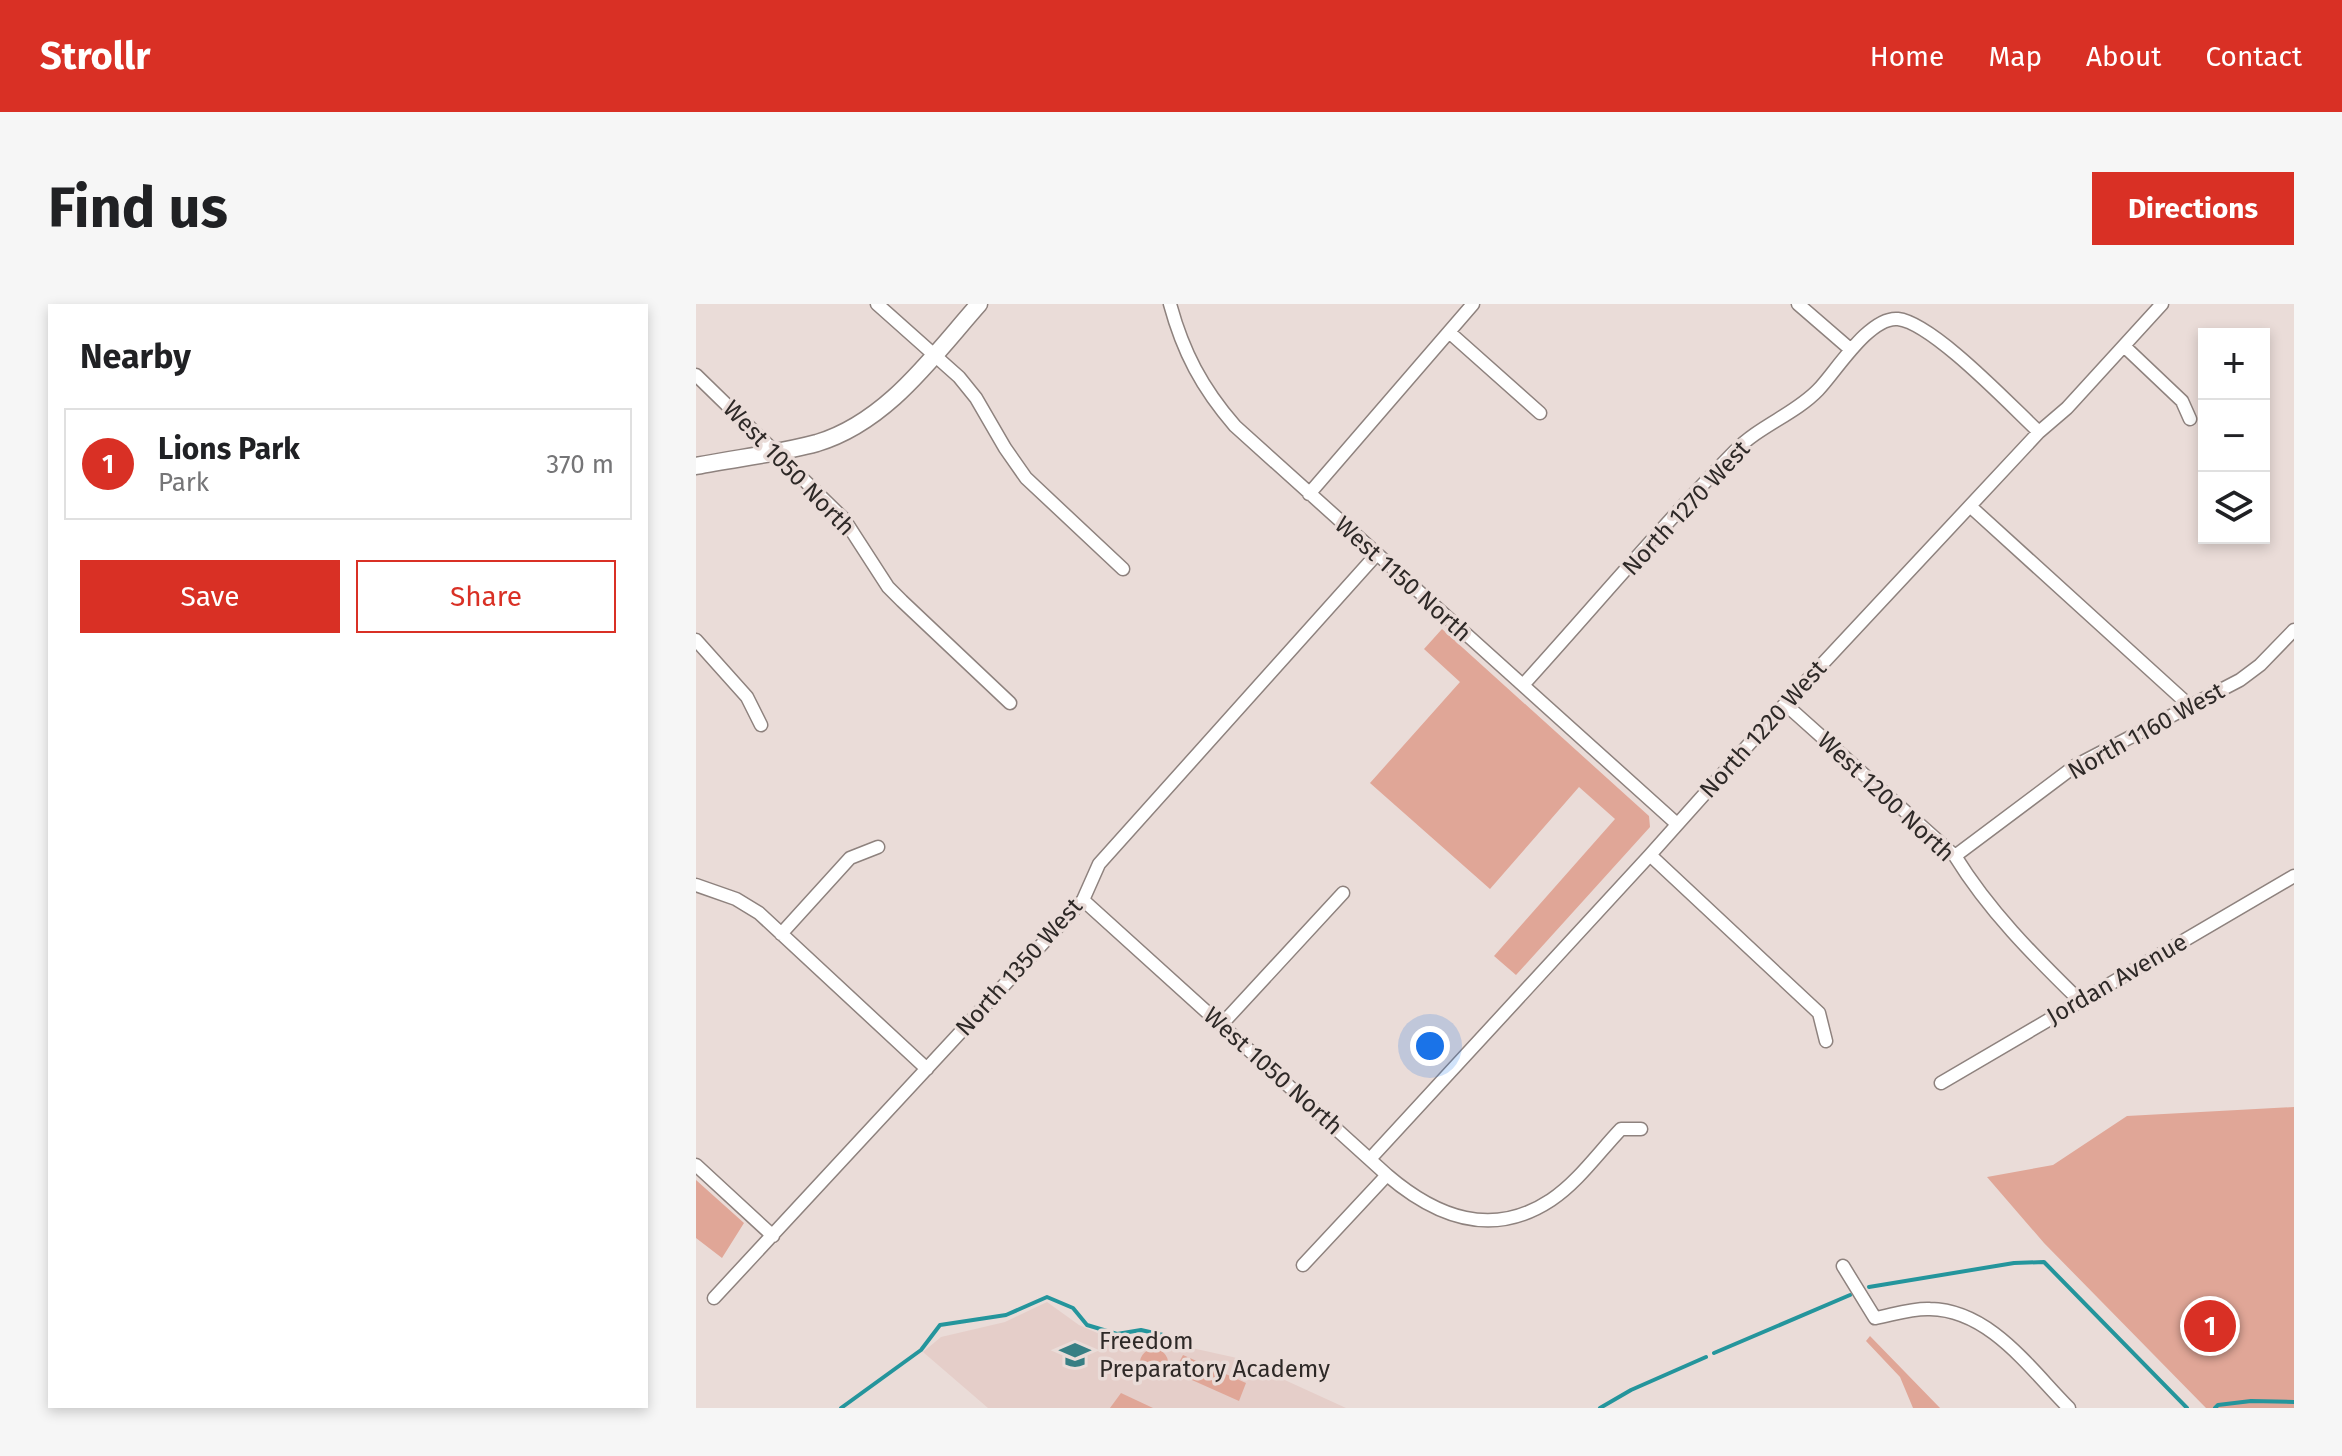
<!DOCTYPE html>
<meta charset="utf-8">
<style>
:root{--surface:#fff;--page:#f6f6f6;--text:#202124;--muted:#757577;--line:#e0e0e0;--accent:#d93025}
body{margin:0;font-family:"Fira Sans",sans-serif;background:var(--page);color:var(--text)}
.controls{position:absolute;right:24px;top:24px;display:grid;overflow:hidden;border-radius:0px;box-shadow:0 4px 12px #0003}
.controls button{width:72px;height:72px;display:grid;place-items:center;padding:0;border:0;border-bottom:2px solid var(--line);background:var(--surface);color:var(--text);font:40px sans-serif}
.you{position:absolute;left:734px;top:742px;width:28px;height:28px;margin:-20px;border:6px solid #fff;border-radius:50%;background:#1a73e8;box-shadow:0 0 0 12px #1a73e833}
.badge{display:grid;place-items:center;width:52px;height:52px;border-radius:50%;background:var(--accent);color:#fff;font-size:26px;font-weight:700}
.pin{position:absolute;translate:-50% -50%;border:4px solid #fff;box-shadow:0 2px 8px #0006}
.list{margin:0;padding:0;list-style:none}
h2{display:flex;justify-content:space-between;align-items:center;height:104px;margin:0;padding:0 32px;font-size:34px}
h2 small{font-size:26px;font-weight:400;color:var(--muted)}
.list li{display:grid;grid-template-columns:52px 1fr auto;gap:24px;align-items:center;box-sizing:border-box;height:112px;margin:0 16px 16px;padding:0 16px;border:2px solid var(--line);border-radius:0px}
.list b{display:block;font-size:30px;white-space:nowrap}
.list p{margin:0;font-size:26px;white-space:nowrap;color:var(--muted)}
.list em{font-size:26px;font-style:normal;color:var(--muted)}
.actions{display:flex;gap:16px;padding:24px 32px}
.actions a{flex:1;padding:18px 0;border:2px solid var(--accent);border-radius:0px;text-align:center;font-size:28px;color:var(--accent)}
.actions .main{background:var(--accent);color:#fff}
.icon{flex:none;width:44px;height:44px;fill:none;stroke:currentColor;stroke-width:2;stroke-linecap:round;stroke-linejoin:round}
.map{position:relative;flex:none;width:1598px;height:1104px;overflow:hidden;border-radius:0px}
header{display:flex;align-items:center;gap:48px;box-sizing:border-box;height:112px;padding:0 40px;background:var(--accent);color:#fff}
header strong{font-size:38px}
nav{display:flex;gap:44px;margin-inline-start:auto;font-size:28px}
.intro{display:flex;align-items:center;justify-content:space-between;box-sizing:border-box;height:192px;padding:0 48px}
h1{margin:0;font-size:56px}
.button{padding:20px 36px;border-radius:0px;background:var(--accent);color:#fff;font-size:28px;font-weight:700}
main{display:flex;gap:48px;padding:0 48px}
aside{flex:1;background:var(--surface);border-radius:0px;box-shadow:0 4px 12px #0003}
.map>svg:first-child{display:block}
</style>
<header>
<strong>Strollr</strong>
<nav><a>Home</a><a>Map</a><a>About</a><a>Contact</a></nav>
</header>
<div class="intro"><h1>Find us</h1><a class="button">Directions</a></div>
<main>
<aside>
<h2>Nearby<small></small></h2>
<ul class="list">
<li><span class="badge">1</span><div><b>Lions Park</b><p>Park</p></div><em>370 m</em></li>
</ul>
<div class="actions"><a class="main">Save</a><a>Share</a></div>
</aside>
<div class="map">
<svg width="1598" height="1104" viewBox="0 0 1598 1104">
<rect width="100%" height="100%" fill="#eadcd8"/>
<path fill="#e5cec9" d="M351,998l32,23 30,13 33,-1 95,21 109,50h-358l-65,-56 18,-15 64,-15z"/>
<path fill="#e0a697" d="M746,325l207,187 1,11 -134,148 -22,-19 121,-137 -36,-32 -89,102 -120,-106 90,-101 -36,-33z
M1598,803v301h-88l-162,-165 -57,-66 66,-12 74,-49z
M0,876l48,43 -22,35 -26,-20z
M1174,1032l70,72h1h-28l-13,-31 -34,-36z
M444 1059a14 14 0 1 1 28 0a14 14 0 1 1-28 0Z
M487,1051l63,28 -7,18 -65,-29z
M425,1089l32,15h-43z"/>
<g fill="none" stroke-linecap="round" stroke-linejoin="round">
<path stroke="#24959c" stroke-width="4" d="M1173,983l145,-24 30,-1 143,146
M1018,1049l136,-58
M145,1104l80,-58 19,-25 66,-10 41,-18 26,11 14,17 30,9 24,-4 22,5
M904,1104l31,-18 75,-33
M1519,1104l3,-3 33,-4 43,1"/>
<g stroke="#8e827e" stroke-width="15">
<path id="minor" d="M181,0l82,73 17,21 29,50 21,30 97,91
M474,0c13,48 32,84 65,122l442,398
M1102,0l52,45
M753,28l91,81
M1428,42l58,55 8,18
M0,71l148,144 44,68 14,14 108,102
M613,190l164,-190
M1275,203l219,199
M0,336l51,57 14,28
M827,381c70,-77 139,-160 212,-234 24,-25 60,-37 83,-61 17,-17 51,-74 80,-71 35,4 113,87 141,113
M1089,400l170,152c34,55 78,99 124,144
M954,551l169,158 7,28
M1259,552l120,-90 165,-86 20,-15 34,-35
M0,581l40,14 23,14 168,156
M387,596l304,275c49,42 105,64 164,25 27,-18 48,-48 70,-71h20
M85,630l69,-76 28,-11
M526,720l121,-131
M1245,779l353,-207
M674,855l280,-304 135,-151 254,-272 28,-24 95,-104
M0,861l77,71
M607,961l84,-90
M1147,962l32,52c17,-3 37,-10 55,-9 60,1 100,60 139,99
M18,994l369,-398 16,-36 277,-309"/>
</g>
<g stroke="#8e827e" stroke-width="19">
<path id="tertiary" d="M0,162c40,-8 81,-12 121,-23 70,-21 116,-87 162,-139"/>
</g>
<use href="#minor" stroke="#fff" stroke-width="12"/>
<use href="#tertiary" stroke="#fff" stroke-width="16"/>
</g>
<defs>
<g id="school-bare" transform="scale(2.4)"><path d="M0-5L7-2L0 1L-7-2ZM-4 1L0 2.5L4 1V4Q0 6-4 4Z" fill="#377f84" stroke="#eadcd8" stroke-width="2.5" paint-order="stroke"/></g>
</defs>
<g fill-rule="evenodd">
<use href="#school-bare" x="379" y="1051"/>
</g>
<g text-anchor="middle" stroke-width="7" stroke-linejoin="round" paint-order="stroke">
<g font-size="24" fill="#2e2927" stroke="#eadcd8">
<text transform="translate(93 164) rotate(46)" y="8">West 1050 North</text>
<text transform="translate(990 204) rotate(-47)" y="8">North 1270 West</text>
<text transform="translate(707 275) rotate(42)" y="8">West 1150 North</text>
<text transform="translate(1067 425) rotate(-48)" y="8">North 1220 West</text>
<text transform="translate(1450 427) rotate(-29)" y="8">North 1160 West</text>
<text transform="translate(1190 493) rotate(43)" y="8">West 1200 North</text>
<text transform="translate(323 663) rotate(-48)" y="8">North 1350 West</text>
<text transform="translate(1421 675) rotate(-30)" y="8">Jordan Avenue</text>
<text transform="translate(577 767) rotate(42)" y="8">West 1050 North</text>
</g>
<g font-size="24" fill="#2e2927" stroke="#eadcd8" text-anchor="start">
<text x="403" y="1045">Freedom<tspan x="403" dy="28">Preparatory Academy</tspan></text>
</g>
</g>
</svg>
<div class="controls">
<button>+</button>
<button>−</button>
<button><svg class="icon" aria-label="layers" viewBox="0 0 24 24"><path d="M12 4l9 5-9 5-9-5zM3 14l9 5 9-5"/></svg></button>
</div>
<div class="you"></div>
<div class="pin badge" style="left:1514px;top:1022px">1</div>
</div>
</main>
